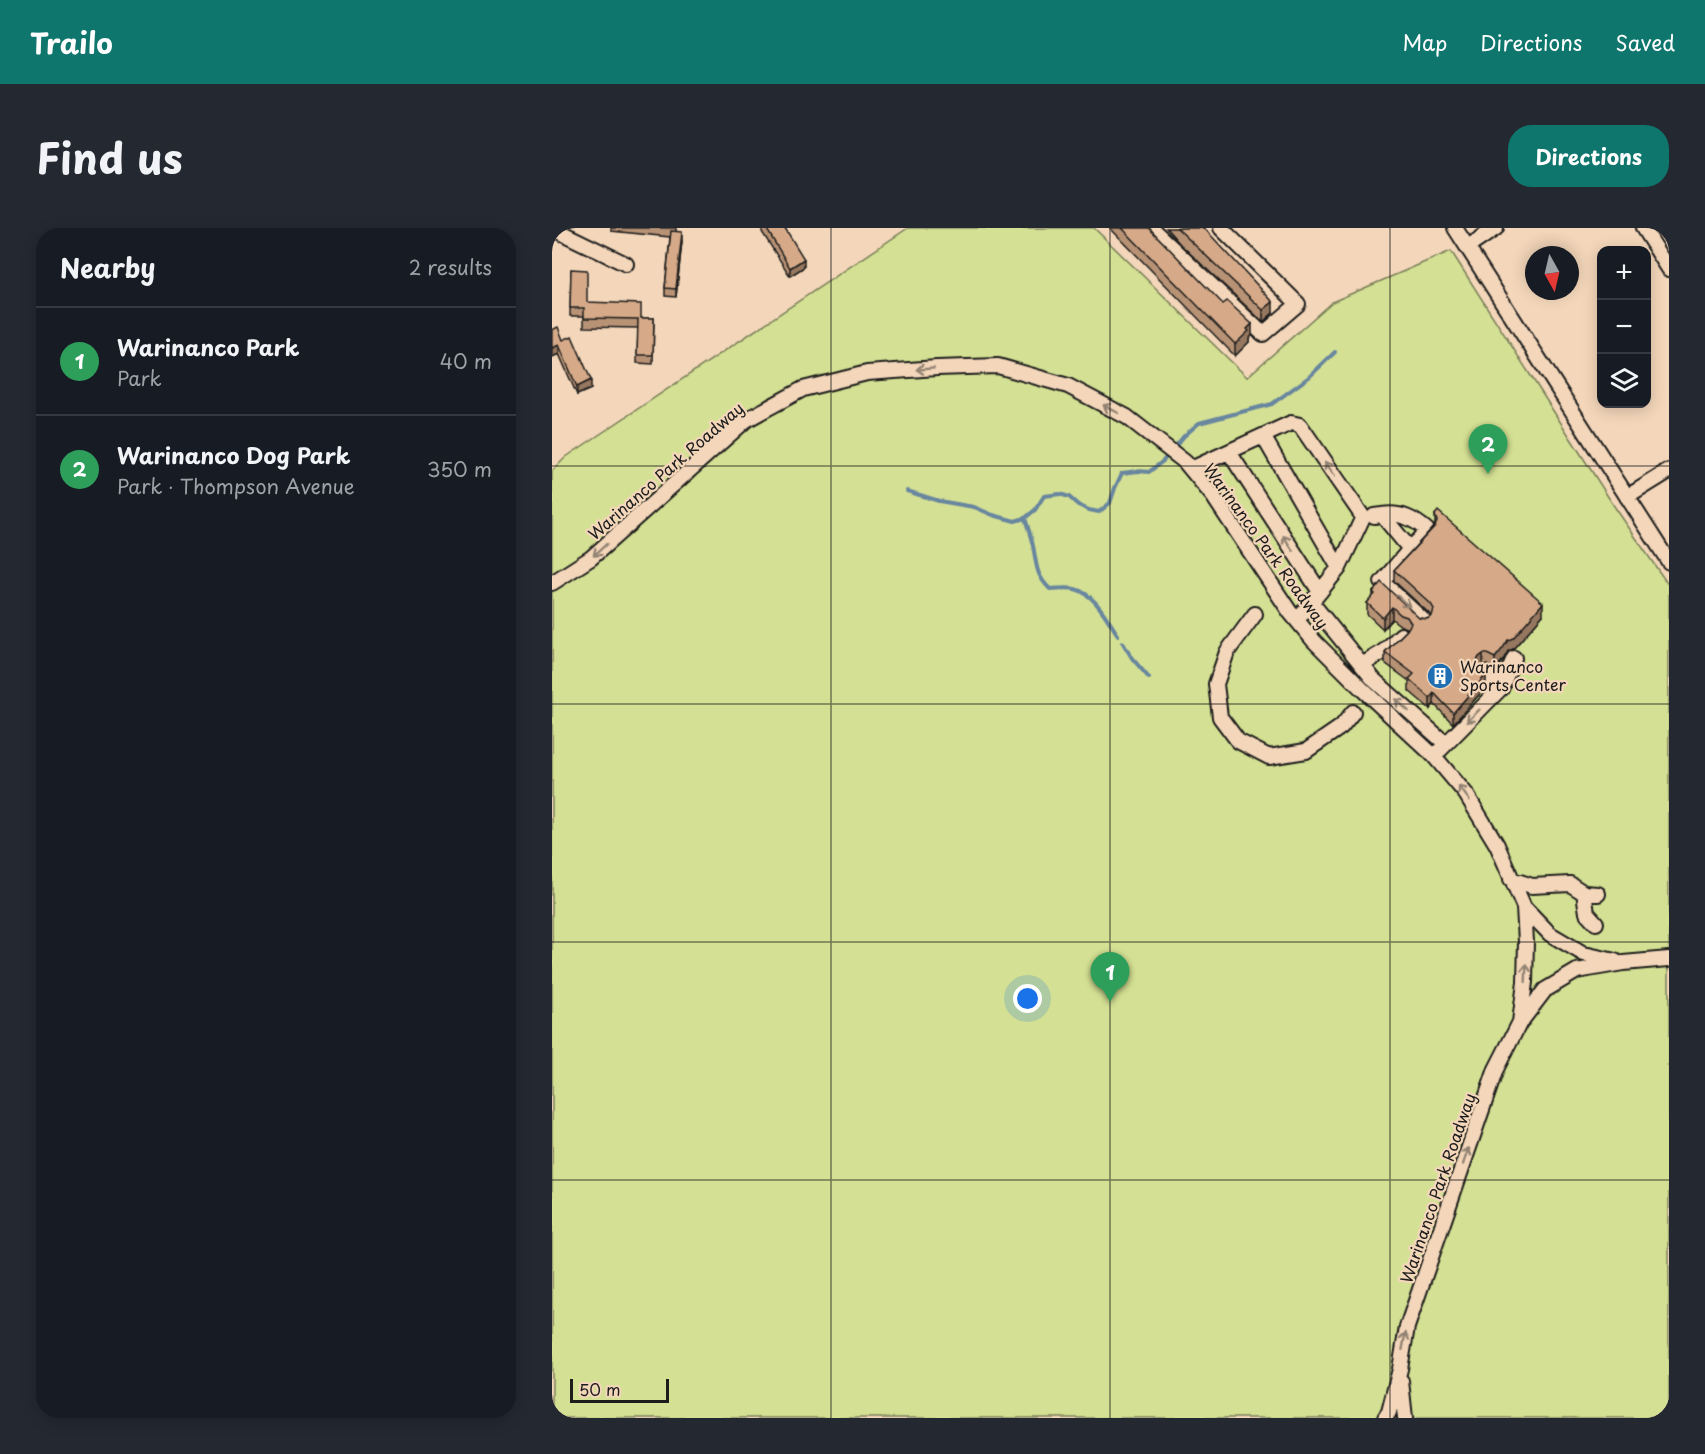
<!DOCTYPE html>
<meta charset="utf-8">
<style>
:root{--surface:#171b24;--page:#242831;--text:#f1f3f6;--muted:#9ea1a6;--line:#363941;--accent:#0f766e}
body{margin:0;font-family:"Playpen Sans",sans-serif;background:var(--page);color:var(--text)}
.controls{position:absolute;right:18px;top:18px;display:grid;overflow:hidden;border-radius:12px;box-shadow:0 3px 15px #0003}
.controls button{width:54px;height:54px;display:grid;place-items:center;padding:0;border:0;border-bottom:2px solid var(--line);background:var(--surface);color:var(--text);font:30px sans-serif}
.compass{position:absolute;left:973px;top:18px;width:54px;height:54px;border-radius:50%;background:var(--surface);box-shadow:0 3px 15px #0003;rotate:172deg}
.scale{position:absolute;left:18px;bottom:15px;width:99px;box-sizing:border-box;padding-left:6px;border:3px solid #1c1c1c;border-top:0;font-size:16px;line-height:21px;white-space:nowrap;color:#1c1c1c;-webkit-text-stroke:4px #f4d7ba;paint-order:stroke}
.you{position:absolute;left:476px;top:771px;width:21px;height:21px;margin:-15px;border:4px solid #fff;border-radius:50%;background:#1a73e8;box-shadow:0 0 0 9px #1a73e833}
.badge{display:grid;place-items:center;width:39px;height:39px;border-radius:50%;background:var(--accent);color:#fff;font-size:20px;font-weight:700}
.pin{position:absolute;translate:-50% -50px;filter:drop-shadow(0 2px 3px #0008)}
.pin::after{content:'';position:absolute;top:32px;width:21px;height:18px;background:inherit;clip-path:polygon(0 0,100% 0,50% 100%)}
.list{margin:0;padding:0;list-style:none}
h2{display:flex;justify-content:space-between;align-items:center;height:78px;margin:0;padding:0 24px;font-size:26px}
h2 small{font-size:20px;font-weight:400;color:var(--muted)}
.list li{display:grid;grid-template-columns:39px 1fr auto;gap:18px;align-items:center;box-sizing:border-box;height:108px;padding:0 24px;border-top:2px solid var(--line)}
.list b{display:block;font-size:22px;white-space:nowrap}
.list p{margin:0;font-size:20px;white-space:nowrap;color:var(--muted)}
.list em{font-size:20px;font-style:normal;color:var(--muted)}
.icon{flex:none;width:33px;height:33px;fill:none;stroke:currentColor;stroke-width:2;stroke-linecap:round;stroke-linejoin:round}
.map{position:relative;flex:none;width:1117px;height:1190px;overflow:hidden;border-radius:24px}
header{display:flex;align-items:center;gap:36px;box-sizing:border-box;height:84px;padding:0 30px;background:var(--accent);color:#fff}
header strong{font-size:28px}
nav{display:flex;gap:33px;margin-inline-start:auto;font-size:21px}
.intro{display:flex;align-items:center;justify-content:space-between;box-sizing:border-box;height:144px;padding:0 36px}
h1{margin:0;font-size:42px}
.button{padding:15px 27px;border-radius:24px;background:var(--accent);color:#fff;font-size:21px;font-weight:700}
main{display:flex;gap:36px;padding:0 36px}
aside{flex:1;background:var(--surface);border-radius:24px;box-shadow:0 3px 15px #0003}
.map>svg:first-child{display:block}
</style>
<header>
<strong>Trailo</strong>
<nav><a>Map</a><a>Directions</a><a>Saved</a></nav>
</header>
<div class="intro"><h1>Find us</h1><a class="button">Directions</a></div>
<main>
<aside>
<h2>Nearby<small>2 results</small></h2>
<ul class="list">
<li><span class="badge" style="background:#2e9e5b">1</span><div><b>Warinanco Park</b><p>Park</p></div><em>40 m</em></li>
<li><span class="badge" style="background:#2e9e5b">2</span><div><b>Warinanco Dog Park</b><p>Park · Thompson Avenue</p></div><em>350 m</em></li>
</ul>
</aside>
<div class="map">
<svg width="1117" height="1190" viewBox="0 0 1117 1190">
<rect width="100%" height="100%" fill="#f4d7ba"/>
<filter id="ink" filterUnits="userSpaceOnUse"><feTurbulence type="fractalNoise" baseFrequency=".0167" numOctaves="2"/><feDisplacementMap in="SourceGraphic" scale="12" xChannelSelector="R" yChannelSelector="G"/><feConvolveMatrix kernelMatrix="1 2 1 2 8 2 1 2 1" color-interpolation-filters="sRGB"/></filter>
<g filter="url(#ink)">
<path fill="#d4e093" stroke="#787e58" stroke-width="1.5" d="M356,0h186l153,149 85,-75 119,-51 163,255 55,80v832h-1117v-947l14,-14z"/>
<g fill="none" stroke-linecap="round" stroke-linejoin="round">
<path stroke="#67869f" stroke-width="4" d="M355,263l32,10 35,6 19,8 22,6 10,-3 10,-8 9,-14 16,-2 9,3 9,8 11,5 10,2 11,-9 5,-15 7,-15 16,-2 11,1 14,-11 21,-25 15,-13 73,-19 37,-27 26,-25
M473,290c3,10 6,19 8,28 4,19 2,28 17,43 8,0 17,-2 25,0 20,5 32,30 43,46
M571,415l9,15 17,20"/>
<g stroke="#1c1c1c" stroke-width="18">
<path id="minor" d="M0,0l74,36
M599,0l112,106 35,-30 -77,-76
M903,0l214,334
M1091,0l26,41
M916,19l28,-19
M711,208l76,132
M677,224l91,140
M639,241l100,-46 9,2 63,92
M1075,269l42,-26
M830,287c19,-3 32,4 46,16l-18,18 -28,33 43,40
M822,288l8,-1 28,34
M0,355l39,-25 155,-138 57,-31 64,-16 70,-5 61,-2 70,20 59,31 58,45 28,34 77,116 24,29 47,47 73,68 32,38 31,51 27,62 2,35 -1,40 -5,40 -24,47 -89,258 -7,42 -11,43 -4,6
M759,374l63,78 72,64
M703,386l-28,38 -11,32 4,33 18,24 31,16 37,-6 35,-24 12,-15
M745,392l42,-52 24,-51
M810,437l21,-13 18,-17
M934,446l15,14
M888,522l61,-62 13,-30
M959,651l21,7 38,-2 14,9 14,1
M1032,665l3,20 9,10
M972,679l26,27 34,20 31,7
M970,792l23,-30 32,-19 46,-8 46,-4
M849,1153l4,37"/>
</g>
<use href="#minor" stroke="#f4d7ba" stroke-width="14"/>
</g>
<path fill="#b89275" stroke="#1c1c1c" stroke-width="1.5" d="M59,0h65v3l6,10 -6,56 -11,-1v-8l5,-51 -59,-6z
M210,0h23l19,39 -14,9 -28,-44z
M558,0h39l103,108 -3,2v4l-14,14z
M614,0h38l69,85 -10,9 -83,-78z
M19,41l16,33 54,16h13l-1,46 -16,-1 1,-35 -54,-1v-11h-14z
M11,112l28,49 -14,6 -18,-41 -7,3z
M883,287l108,100 -30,34 -5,2 -5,9 -8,10 -8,-5 -4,1 -3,2 6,19 -33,37 -19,-20 -4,5 -21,-18v-10l-24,-18v-11l23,-23 -1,-1 -6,-2 -9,-7 -9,10 -16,-15v-11l6,-6v-5l46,26 8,1 5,-3 -38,-35v-11l41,-45z"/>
<path fill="#96775f" stroke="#1c1c1c" stroke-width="1.5" d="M130,4v9l-6,56v-8z
M252,31v8l-14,9v-8z
M721,74v11l-10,9v-12z
M700,96v12l-3,2v4l-14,14v-12l12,-15z
M7,117v9l-7,3v-9z
M39,152v9l-14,6v-8z
M991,375v12l-30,34 -5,2 -5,9 -8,10v-12l13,-18z
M840,379v12l-9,10v-11z
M931,426v12l-4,2 -2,5v-12l2,-4z
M934,447v12l-33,37v-11z
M882,465v11l-4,5v-11z"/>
<path fill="#d6aa88" stroke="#1c1c1c" stroke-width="1.5" d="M214,0h19l19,31 -14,9z
M570,0h27l74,76 4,-3 25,23 -5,5 2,2 -14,13z
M625,0h27l69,74 -10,8z
M119,3l11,1 -6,57 -11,-1z
M19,41l16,1v32l54,2v14h13l-1,37h-16l1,-36 -54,-1v-10h-14z
M6,99l5,13 9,-4 19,44 -14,7 -18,-42 -7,3v-18z
M886,283l105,92 -30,35 -5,2 -5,8 -8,10 -8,-4h-4l-4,3 -2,4 1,5 8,9 -33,38 -19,-20 -4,5 -21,-19 5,-5 -29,-22 22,-22 4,-7 -4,-6 -6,-2 -9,-8 -9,11 -16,-15 8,-9 -2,-2 8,-10 38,36 8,1 5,-3 2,-7 -3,-5 -37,-34 41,-44 2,-5 -2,-6z"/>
<defs><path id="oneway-shaft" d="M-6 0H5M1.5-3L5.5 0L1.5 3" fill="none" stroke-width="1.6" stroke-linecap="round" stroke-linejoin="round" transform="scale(1.5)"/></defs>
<g stroke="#938373">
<use href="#oneway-shaft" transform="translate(373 141) rotate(176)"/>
<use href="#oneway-shaft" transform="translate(559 181) rotate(-152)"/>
<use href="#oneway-shaft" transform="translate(778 241) rotate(-125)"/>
<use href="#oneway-shaft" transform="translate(736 315) rotate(-123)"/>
<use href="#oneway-shaft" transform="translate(48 322) rotate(138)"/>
<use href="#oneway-shaft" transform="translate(851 373) rotate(42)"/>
<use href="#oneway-shaft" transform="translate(850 477) rotate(-138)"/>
<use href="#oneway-shaft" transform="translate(921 488) rotate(135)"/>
<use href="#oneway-shaft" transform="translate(912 565) rotate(-127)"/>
<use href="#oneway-shaft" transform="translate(974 745) rotate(-88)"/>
<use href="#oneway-shaft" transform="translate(914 928) rotate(-71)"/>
<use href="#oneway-shaft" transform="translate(852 1113) rotate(-80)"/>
</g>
</g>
<path fill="none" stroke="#1c1c1c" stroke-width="1.5" stroke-opacity="0.55" d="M279,0v1190M558,0v1190M838,0v1190M0,238h1117M0,476h1117M0,714h1117M0,952h1117"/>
<defs>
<g id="building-disc" transform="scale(1.35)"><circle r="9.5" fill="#1f6fb2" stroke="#f4d7ba"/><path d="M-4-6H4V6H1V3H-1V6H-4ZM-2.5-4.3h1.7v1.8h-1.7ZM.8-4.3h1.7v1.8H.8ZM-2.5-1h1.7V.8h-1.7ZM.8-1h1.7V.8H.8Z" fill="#fff"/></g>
</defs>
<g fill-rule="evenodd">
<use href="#building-disc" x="888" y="448"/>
</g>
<g text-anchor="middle" stroke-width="4.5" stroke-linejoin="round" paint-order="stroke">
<g font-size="16" fill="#1c1c1c" stroke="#f4d7ba">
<text transform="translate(114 243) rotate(-41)" y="6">Warinanco Park Roadway</text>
<text transform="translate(714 318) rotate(54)" y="6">Warinanco Park Roadway</text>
<text transform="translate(886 960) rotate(-71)" y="6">Warinanco Park Roadway</text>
</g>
<g font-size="16" fill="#1c1c1c" stroke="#f4d7ba" text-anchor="start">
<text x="908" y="445">Warinanco<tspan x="908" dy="18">Sports Center</tspan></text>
</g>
</g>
</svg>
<div class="controls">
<button>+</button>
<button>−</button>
<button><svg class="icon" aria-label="layers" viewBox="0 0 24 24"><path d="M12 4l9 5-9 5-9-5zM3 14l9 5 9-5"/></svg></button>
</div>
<svg class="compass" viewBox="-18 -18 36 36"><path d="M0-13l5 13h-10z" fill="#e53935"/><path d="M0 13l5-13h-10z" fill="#9ea1a6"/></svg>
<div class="scale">50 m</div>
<div class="you"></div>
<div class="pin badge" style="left:558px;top:774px;background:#2e9e5b">1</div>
<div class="pin badge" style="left:936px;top:246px;background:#2e9e5b">2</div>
</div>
</main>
